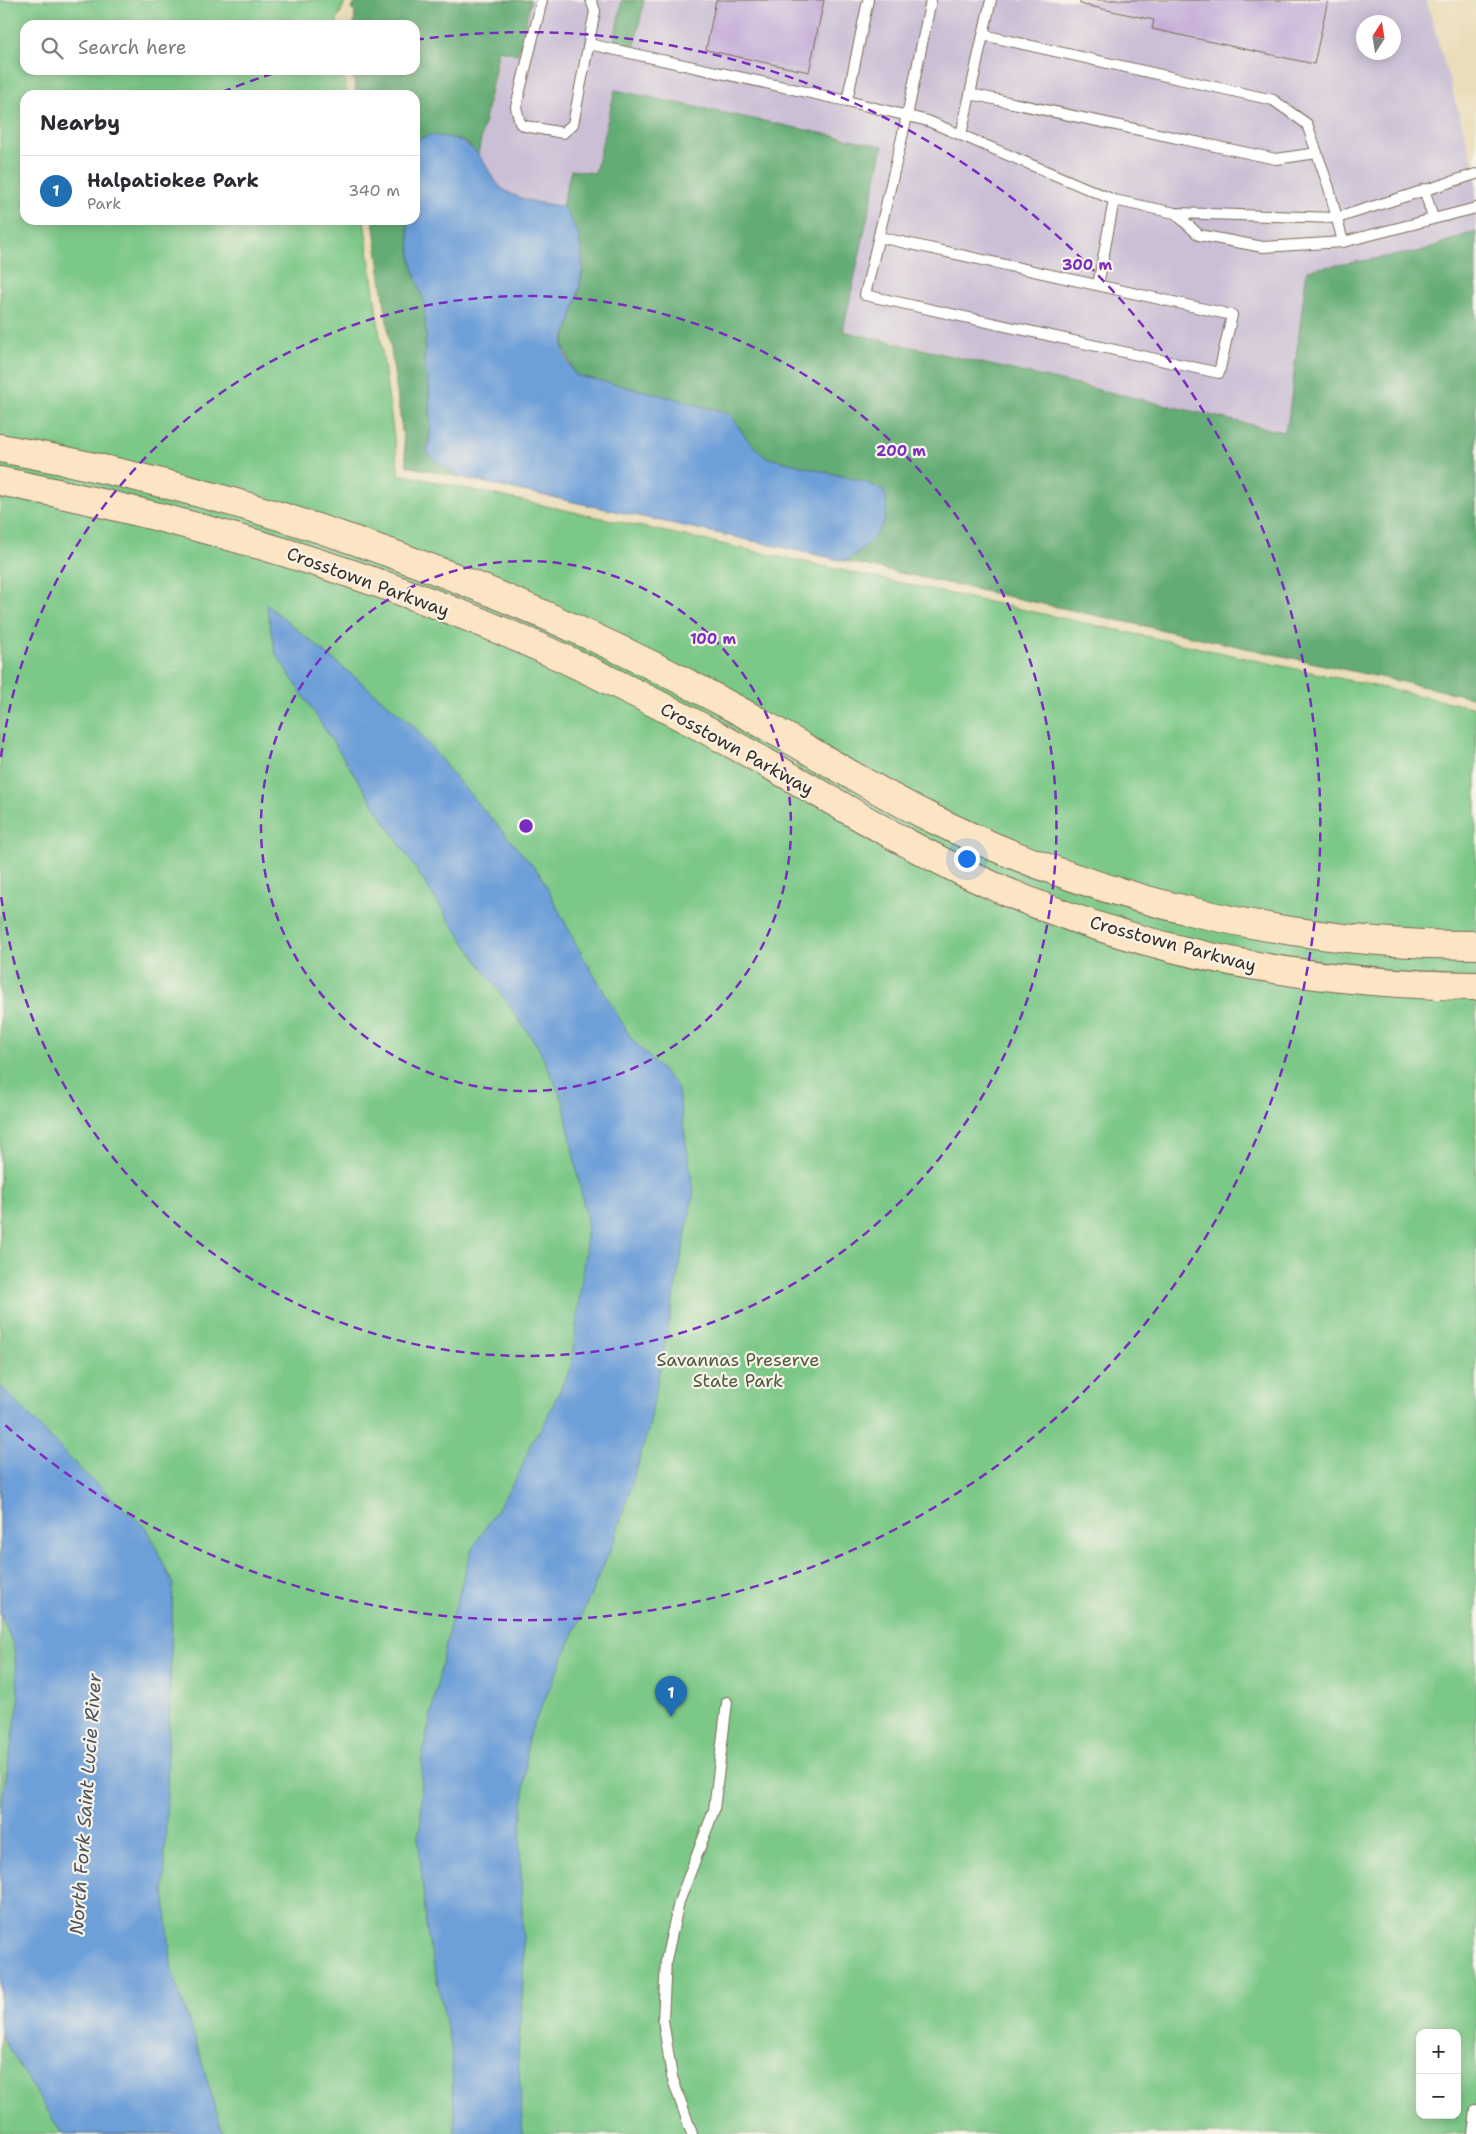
<!DOCTYPE html>
<meta charset="utf-8">
<style>
:root{--surface:#fff;--page:#f7f7f7;--text:#2b2b33;--muted:#7c7c81;--line:#e1e1e2;--accent:#1f6fb2}
body{margin:0;font-family:"Shantell Sans",sans-serif;background:var(--page);color:var(--text)}
.controls{position:absolute;right:15px;bottom:15px;display:grid;overflow:hidden;border-radius:10px;box-shadow:0 2px 12px #0003}
.controls button{width:45px;height:45px;display:grid;place-items:center;padding:0;border:0;border-bottom:1px solid var(--line);background:var(--surface);color:var(--text);font:25px sans-serif}
.compass{position:absolute;left:1356px;top:15px;width:45px;height:45px;border-radius:50%;background:var(--surface);box-shadow:0 2px 12px #0003;rotate:12deg}
.you{position:absolute;left:966px;top:858px;width:18px;height:18px;margin:-12px;border:4px solid #fff;border-radius:50%;background:#1a73e8;box-shadow:0 0 0 8px #1a73e833}
.badge{display:grid;place-items:center;width:32px;height:32px;border-radius:50%;background:var(--accent);color:#fff;font-size:16px;font-weight:700}
.pin{position:absolute;translate:-50% -41px;filter:drop-shadow(0 1px 2px #0008)}
.pin::after{content:'';position:absolute;top:26px;width:18px;height:15px;background:inherit;clip-path:polygon(0 0,100% 0,50% 100%)}
.list{margin:0;padding:0;list-style:none}
h2{display:flex;justify-content:space-between;align-items:center;height:65px;margin:0;padding:0 20px;font-size:21px}
h2 small{font-size:16px;font-weight:400;color:var(--muted)}
.list li{display:grid;grid-template-columns:32px 1fr auto;gap:15px;align-items:center;box-sizing:border-box;height:70px;padding:0 20px;border-top:1px solid var(--line)}
.list b{display:block;font-size:19px;white-space:nowrap}
.list p{margin:0;font-size:16px;white-space:nowrap;color:var(--muted)}
.list em{font-size:16px;font-style:normal;color:var(--muted)}
.icon{flex:none;width:28px;height:28px;fill:none;stroke:currentColor;stroke-width:2;stroke-linecap:round;stroke-linejoin:round}
.map{position:relative;flex:none;width:1476px;height:2134px;overflow:hidden}
.search{position:absolute;background:var(--surface);box-shadow:0 2px 12px #0003;left:20px;top:20px;width:400px;height:55px;display:flex;align-items:center;gap:12px;box-sizing:border-box;padding:0 18px;border-radius:15px;color:var(--muted);font-size:19px}
.panel{position:absolute;background:var(--surface);box-shadow:0 2px 12px #0003;left:20px;top:90px;width:400px;height:135px;border-radius:15px}
.map>svg:first-child{display:block}
</style>
<div class="map">
<svg width="1476" height="2134" viewBox="0 0 1476 2134">
<rect width="100%" height="100%" fill="#f7f3e8"/>
<filter id="ink" filterUnits="userSpaceOnUse"><feTurbulence type="fractalNoise" baseFrequency=".02" numOctaves="2"/><feDisplacementMap in="SourceGraphic" scale="10" xChannelSelector="R" yChannelSelector="G"/><feConvolveMatrix kernelMatrix="1 2 1 2 8 2 1 2 1" color-interpolation-filters="sRGB"/></filter>
<filter id="wash" filterUnits="userSpaceOnUse"><feTurbulence type="fractalNoise" baseFrequency=".0096" numOctaves="4" result="noise"/><feDisplacementMap in="SourceGraphic" scale="20" xChannelSelector="R" yChannelSelector="G"/><feGaussianBlur stdDeviation="1.12" result="paint"/><feColorMatrix in="noise" values="0 0 0 0 0 0 0 0 0 0 0 0 0 0 0 0 0 1.4 0 .05"/><feComposite in="paint" operator="in"/></filter>
<g filter="url(#wash)">
<rect width="100%" height="100%" fill="#eaddba"/>
<path fill="#cbbfd5" fill-rule="evenodd" d="M531,0h91l-8,40 20,6 10,-46h782l50,172v59l-55,20 -114,19 -19,152 -5,10 -440,-102 40,-184 -267,-56 -21,83 -24,-3 -9,36 -42,-7 -15,-8 -13,-12 -14,-25 22,-104 19,4zM1364,22h30v30h-30z"/>
<path fill="#7bc887" stroke="#5b7952" fill-rule="evenodd" d="M0,0h346l-9,20v5h-312v45h318l4,25h-322v125h339l35,254 1077,234v1426h-1476zM1420,2033h37v82h-37z"/>
<path fill="#64ac74" stroke="#506b49" d="M357,0h174l-13,54 -19,-4 -21,104 -12,-12 -36,-7 -15,5v-45h-59l-3,-25h62v-45h-61l1,-14 -4,-1z
M622,0h22l-9,46 -21,-6z
M615,90l268,56 -40,185 440,101 5,-11 19,-151 114,-19 55,-20v467l-631,-137 16,-10 24,-30 -19,-39 -101,-25 -19,-19 -16,-24 -61,-17 -94,-22 -12,-30 15,-49 6,-30 -22,-60 9,-36 24,3z
M373,220h34l5,45 12,36 2,36 -2,24 5,27 2,39 -4,26 9,9 27,16 -56,-12z"/>
<path fill="#6d9fd8" stroke="#54647b" d="M430,135c26,2 41,6 55,29 7,11 10,20 21,27 17,11 37,12 56,15 30,40 21,71 9,114 -2,8 -9,19 -8,26 1,10 8,20 12,29l94,22 61,17 16,24 19,19 101,25 18,9c11,31 -15,55 -39,70l-382,-83 -27,-16 -9,-9 4,-26 -2,-39 -5,-27 2,-24 -2,-35 -12,-37 -5,-45h8v-80z
M266,604l147,121 46,57 81,92 37,72 54,92 46,48 17,105 -46,240 -33,108 -87,199 -8,107 4,123 -6,88 5,78h-68l-4,-87 -24,-114 -9,-96 3,-16 1,-63 27,-129 22,-78 49,-79 11,-29 12,-17 28,-59 14,-114 2,-31 -24,-121 -25,-54 -91,-130 -171,-263z
M0,1385l83,87 65,58 25,55 -9,305 8,81 24,71 27,92h-161l-62,-100v-222l19,-111 -5,-54 -14,-35z"/>
<g id="blocks">
<path fill="#c3abd7" d="M716,0h108l-15,72 -103,-22z
M1080,0h248l-14,64 -162,-35 2,-9 -74,-16z"/>
</g>
</g>
<g filter="url(#ink)">
<use href="#blocks" fill-opacity="0" stroke="#786955" stroke-width="1"/>
<g fill="none" stroke-linecap="round" stroke-linejoin="round">
<g stroke="#786955" stroke-width="12">
<path id="service" d="M542,0l-26,107 4,16 5,3 38,7 10,-9 22,-113 -4,-11
M991,0l-8,35 290,65 34,24 22,64 14,54
M589,44l258,57 21,-101
M970,94l306,65 41,-6
M847,101l81,20 186,79 61,13 162,5 139,-44
M961,135l22,-100
M1424,189l9,29
M1175,213l24,22 64,12 80,-5 133,-34
M879,237l353,78 -13,58 -354,-78 42,-179 24,-116
M1098,285l16,-85
M692,2134l-20,-57 -9,-57 3,-60 13,-58 35,-92 13,-108
M1473,2134l3,-24"/>
</g>
<g stroke="#786955" stroke-width="30">
<path id="secondary" d="M0,448c204,37 405,101 593,189 48,22 95,46 141,71 65,35 127,75 193,108 169,84 360,129 549,129
M0,481c194,39 385,94 565,178 57,27 114,55 169,86 86,47 168,100 257,140 153,69 319,99 485,101"/>
</g>
<use href="#service" stroke="#fff" stroke-width="10"/>
<use href="#secondary" stroke="#fce5c4" stroke-width="28"/>
</g>
</g>
<g fill="none" stroke="#7b2cbf" stroke-width="2.5" stroke-dasharray="9 6">
<circle cx="526" cy="826" r="265"/>
<path d="M1 757A530 530 0 1 1 1 895"/>
<path d="M222 92A794 794 0 0 1 281 71M415 40A794 794 0 1 1 5 1425"/>
</g>
<g text-anchor="middle" stroke-width="4.5" stroke-linejoin="round" paint-order="stroke">
<g font-size="18" fill="#3b2a1e" stroke="#f7f3e8">
<text transform="translate(368 582) rotate(20)" y="6">Crosstown Parkway</text>
<text transform="translate(737 749) rotate(29)" y="6">Crosstown Parkway</text>
<text transform="translate(1173 944) rotate(15)" y="6">Crosstown Parkway</text>
</g>
<g font-size="18" fill="#4e593e" stroke="#f7f3e8">
<text x="738" y="1366">Savannas Preserve<tspan x="738" dy="21">State Park</tspan></text>
</g>
<g font-size="19" font-style="italic" fill="#4c535f" stroke="#f7f3e8">
<text transform="translate(85 1804) rotate(-86)" y="7">North Fork Saint Lucie River</text>
</g>
</g>
<circle cx="526" cy="826" r="8" fill="#7b2cbf" stroke="#f7f3e8" stroke-width="2.5"/>
<g font-size="15" text-anchor="middle" font-weight="bold" fill="#7b2cbf" stroke="#f7f3e8" stroke-width="4.5" stroke-linejoin="round" paint-order="stroke">
<text x="1087" y="270">300 m</text>
<text x="901" y="456">200 m</text>
<text x="713" y="644">100 m</text>
</g>
</svg>
<div class="controls">
<button>+</button>
<button>−</button>
</div>
<svg class="compass" viewBox="-18 -18 36 36"><path d="M0-13l5 13h-10z" fill="#e53935"/><path d="M0 13l5-13h-10z" fill="#7c7c81"/></svg>
<div class="you"></div>
<div class="pin badge" style="left:671px;top:1717px">1</div>
<div class="search"><svg class="icon" aria-label="search" viewBox="0 0 24 24"><circle cx="10" cy="10" r="6"/><path d="M15 15l6 6"/></svg>Search here</div>
<section class="panel">
<h2>Nearby<small></small></h2>
<ul class="list">
<li><span class="badge">1</span><div><b>Halpatiokee Park</b><p>Park</p></div><em>340 m</em></li>
</ul>
</section>
</div>
